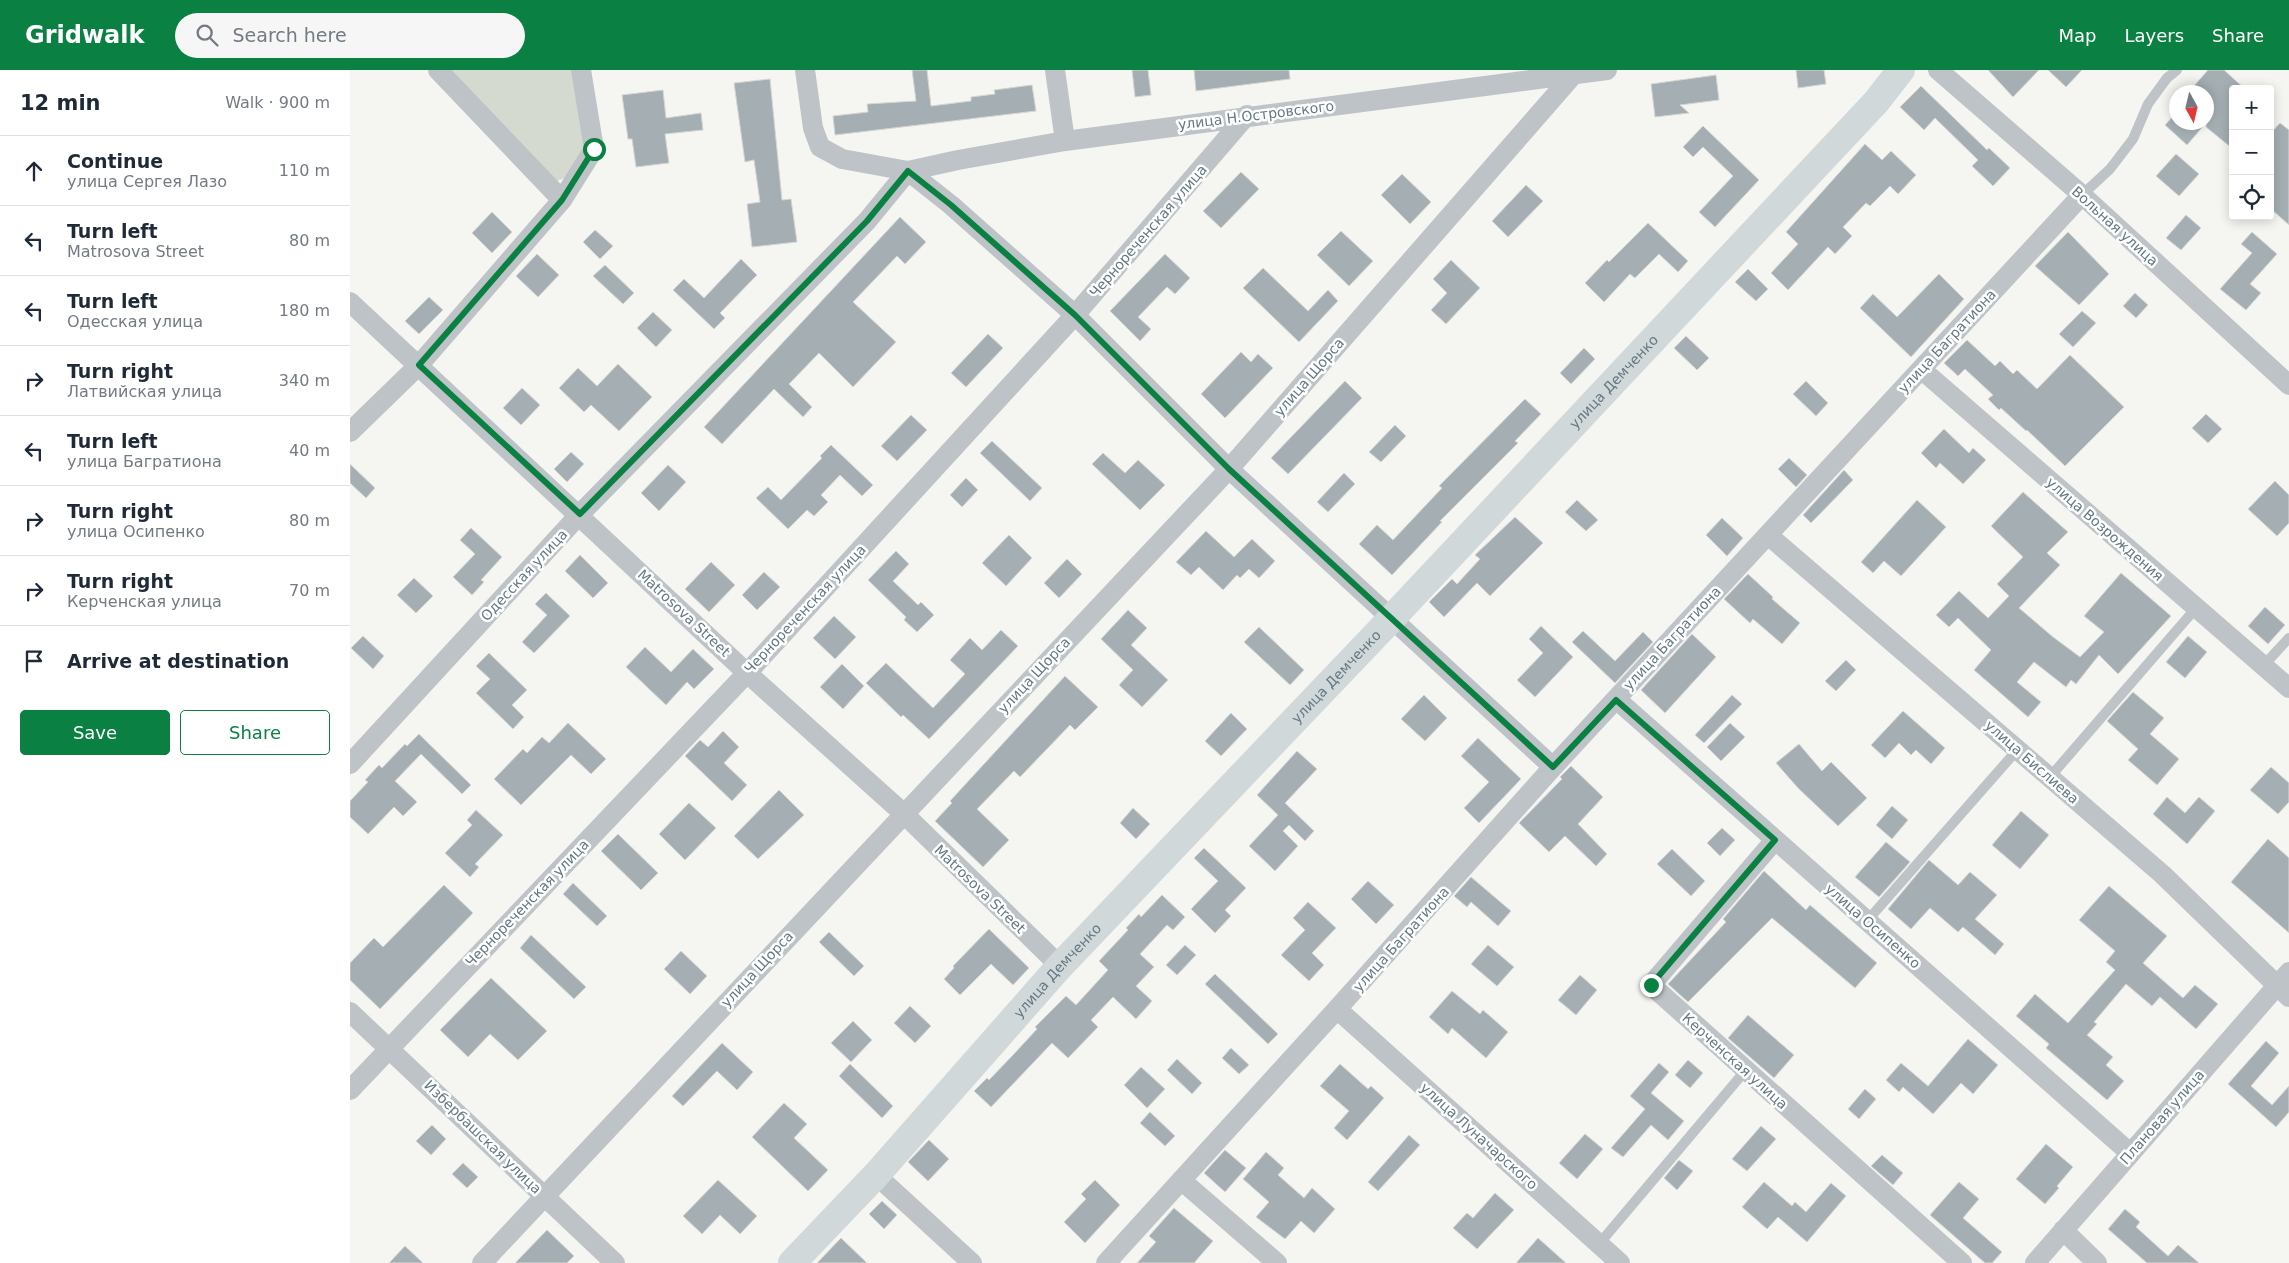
<!DOCTYPE html>
<meta charset="utf-8">
<style>
:root{--surface:#fff;--page:#f6f6f7;--text:#1f2937;--muted:#747a83;--line:#e0e1e3;--accent:#0b8043}
body{margin:0;font-family:"DejaVu Sans",sans-serif;background:var(--page);color:var(--text)}
.controls{position:absolute;right:15px;top:15px;display:grid;overflow:hidden;border-radius:5px;box-shadow:0 2px 12px #0003}
.controls button{width:45px;height:45px;display:grid;place-items:center;padding:0;border:0;border-bottom:1px solid var(--line);background:var(--surface);color:var(--text);font:25px sans-serif}
.compass{position:absolute;left:1819px;top:15px;width:45px;height:45px;border-radius:50%;background:var(--surface);box-shadow:0 2px 12px #0003;rotate:172deg}
.stop{position:absolute;width:15px;height:15px;margin:-11px;border:4px solid #0b8043;border-radius:50%;background:#fff}
.stop.end{background:#0b8043;border-color:#fff;box-shadow:0 1px 5px #0008}
.list{margin:0;padding:0;list-style:none}
h2{display:flex;justify-content:space-between;align-items:center;height:65px;margin:0;padding:0 20px;font-size:21px}
h2 small{font-size:16px;font-weight:400;color:var(--muted)}
.list li{display:grid;grid-template-columns:32px 1fr auto;gap:15px;align-items:center;box-sizing:border-box;height:70px;padding:0 20px;border-top:1px solid var(--line)}
.list b{display:block;font-size:19px;white-space:nowrap}
.list p{margin:0;font-size:16px;white-space:nowrap;color:var(--muted)}
.list em{font-size:16px;font-style:normal;color:var(--muted)}
.actions{display:flex;gap:10px;padding:15px 20px}
.actions a{flex:1;padding:11px 0;border:1px solid var(--accent);border-radius:5px;text-align:center;font-size:18px;color:var(--accent)}
.actions .main{background:var(--accent);color:#fff}
.icon{flex:none;width:28px;height:28px;fill:none;stroke:currentColor;stroke-width:2;stroke-linecap:round;stroke-linejoin:round}
.map{position:relative;flex:none;width:1939px;height:1193px;overflow:hidden}
header{display:flex;align-items:center;gap:30px;box-sizing:border-box;height:70px;padding:0 25px;background:var(--accent);color:#fff}
header strong{font-size:24px}
nav{display:flex;gap:28px;margin-inline-start:auto;font-size:18px}
.search{width:350px;height:45px;background:var(--page);display:flex;align-items:center;gap:12px;box-sizing:border-box;padding:0 18px;border-radius:28px;color:var(--muted);font-size:19px}
main{display:flex}
aside{flex:1;background:var(--surface)}
.map>svg:first-child{display:block}
</style>
<header>
<strong>Gridwalk</strong>
<div class="search"><svg class="icon" aria-label="search" viewBox="0 0 24 24"><circle cx="10" cy="10" r="6"/><path d="M15 15l6 6"/></svg>Search here</div>
<nav><a>Map</a><a>Layers</a><a>Share</a></nav>
</header>
<main>
<aside>
<h2>12 min<small>Walk · 900 m</small></h2>
<ul class="list">
<li><svg class="icon" aria-label="ahead" viewBox="0 0 24 24"><path d="M12 20V5M6 11l6-6 6 6"/></svg><div><b>Continue</b><p>улица Сергея Лазо</p></div><em>110 m</em></li>
<li><svg class="icon" aria-label="left" viewBox="0 0 24 24"><path d="M17 20v-9H6M10 6l-5 5 5 5"/></svg><div><b>Turn left</b><p>Matrosova Street</p></div><em>80 m</em></li>
<li><svg class="icon" aria-label="left" viewBox="0 0 24 24"><path d="M17 20v-9H6M10 6l-5 5 5 5"/></svg><div><b>Turn left</b><p>Одесская улица</p></div><em>180 m</em></li>
<li><svg class="icon" aria-label="right" viewBox="0 0 24 24"><path d="M7 20v-9h11M14 6l5 5-5 5"/></svg><div><b>Turn right</b><p>Латвийская улица</p></div><em>340 m</em></li>
<li><svg class="icon" aria-label="left" viewBox="0 0 24 24"><path d="M17 20v-9H6M10 6l-5 5 5 5"/></svg><div><b>Turn left</b><p>улица Багратиона</p></div><em>40 m</em></li>
<li><svg class="icon" aria-label="right" viewBox="0 0 24 24"><path d="M7 20v-9h11M14 6l5 5-5 5"/></svg><div><b>Turn right</b><p>улица Осипенко</p></div><em>80 m</em></li>
<li><svg class="icon" aria-label="right" viewBox="0 0 24 24"><path d="M7 20v-9h11M14 6l5 5-5 5"/></svg><div><b>Turn right</b><p>Керченская улица</p></div><em>70 m</em></li>
<li><svg class="icon" aria-label="arrive" viewBox="0 0 24 24"><path d="M6 21V4h12l-3 4 3 4H6"/></svg><div><b>Arrive at destination</b></div></li>
</ul>
<div class="actions"><a class="main">Save</a><a>Share</a></div>
</aside>
<div class="map">
<svg width="1939" height="1193" viewBox="0 0 1939 1193">
<rect width="100%" height="100%" fill="#f5f5f1"/>
<path fill="#d5dad0" d="M98,0h125l13,68 -12,36 -17,7z"/>
<path fill="#a5afb3" stroke="#d6d6d4" d="M562,0h15l4,36 40,-5v-4l24,-3 -1,-4 38,-5 4,26 -201,24 -2,-19 35,-4 -1,-8 49,-3z
M782,0h16l3,25 -16,2z
M844,0h95l1,9 -94,12z
M1446,0h28l2,14 -28,4z
M1638,0h51l-26,27z
M1698,0h34l-16,17z
M1858,0h16l21,19h-12v60l-27,-22v-4l-19,22 -22,-20 10,-11 1,8h30v-30h-6l-7,-5z
M1366,5l3,25 -39,5 9,8 -34,4 -4,-33z
M420,9l12,121 9,-1 6,43 -45,5 -5,-43 13,-2 -6,-42 -9,2 -11,-79z
M1571,16l66,64 2,-2 21,20 -17,18 -21,-20 6,-6 -43,-42 -11,12 -24,-23z
M313,20l3,28 35,-5 2,17 -38,4 4,29 -33,4 -4,-28h-4l-6,-44z
M1930,53l9,7v95l-19,-17v-74z
M1353,56l56,54 -44,47 -16,-15 34,-36 -30,-29 -10,10 -10,-10z
M1515,74l17,16 9,-9 25,24 -18,19 -8,-8 -20,20 -4,-3 -23,24 9,9 -17,18 -7,-7 -40,43 -17,-17 27,-29 -12,-12z
M1826,84l23,20 -20,22 -23,-20z
M891,102l18,17 -38,39 -18,-17z
M1052,104l29,28 -21,22 -29,-29z
M1176,115l17,16 -35,36 -16,-16z
M142,142l20,20 -20,21 -20,-20z
M1836,145l15,13 -20,22 -15,-12z
M550,147l26,25 -21,22 -8,-8 -44,46 43,40 -43,45 -34,-34 -30,31 23,23 -9,10 -29,-28 -52,55 -18,-17z
M1298,153l40,38 -10,11 -19,-18 -24,24 -5,-4 -26,28 -19,-19 22,-23 2,2z
M245,160l18,16 -13,13 -17,-17z
M991,161l32,30 -24,25 -32,-31z
M1718,162l41,42 -30,31 -44,-39z
M1902,162l25,22 -27,30 11,9 -15,17 -26,-21 32,-36 -11,-9z
M187,184l22,21 -21,22 -22,-21z
M815,184l25,24 -15,16 -8,-7 -29,30 13,12 -11,12 -30,-30z
M391,189l16,16 -37,38 5,5 -11,11 -41,-39 11,-11 20,19z
M1101,190l29,28 -34,36 -15,-14 16,-17 -14,-14z
M255,195l29,28 -11,11 -30,-28z
M913,198l45,43 20,-21 10,11 -39,41 -56,-54z
M1398,199l20,20 -12,12 -21,-19z
M1589,204l25,25 -53,58 -51,-49 13,-14 24,23z
M1785,223l13,12 -12,13 -13,-12z
M79,227l14,13 -24,24 -14,-13z
M1732,241l14,12 -23,24 -14,-13z
M303,242l19,18 -16,17 -19,-19z
M638,264l15,14 -37,39 -15,-14z
M1336,266l23,22 -12,12 -23,-22z
M1617,270l28,26 5,-5 13,13 4,-4 20,19 33,-34 54,52 -59,59 -38,-36 -1,1 -25,-23 -2,2 -11,-11 5,-4 -28,-26 -7,7 -14,-13z
M1234,278l11,11 -24,25 -11,-11z
M891,282l10,10 7,-8 15,14 -48,50 -24,-24z
M268,294l34,33 -33,34 -28,-26 -7,7 -25,-24 19,-20 19,18z
M995,311l17,17 -74,76 -17,-16z
M1456,311l22,22 -12,13 -23,-22z
M172,318l18,17 -19,20 -18,-17z
M1175,329l16,15 -26,27 3,2 -78,78 2,1 -50,53 -33,-31 18,-19 16,15 49,-52 -3,-2z
M1856,344l16,15 -14,14 -16,-15z
M561,345l16,15 -30,31 -16,-15z
M1045,355l11,11 -25,26 -12,-10z
M1594,359l25,24 4,-5 13,12 -23,24 -23,-21 -4,5 -15,-15z
M642,371l50,47 -12,13 -50,-48z
M481,375l42,40 -11,11 -22,-21 -19,20 7,7 -14,14 -7,-6 -19,19 -32,-31 12,-11 13,13 41,-42 -2,-2z
M221,382l13,12 -17,18 -13,-13z
M753,383l22,20 13,-13 27,25 -25,25 -48,-46z
M1439,388l18,17 -11,12 -18,-18z
M0,394l25,24 -9,10 -16,-15z
M318,395l18,17 -27,29 -18,-18z
M1494,400l9,10 -42,43 -8,-8z
M994,403l11,11 -27,28 -11,-10z
M616,408l12,12 -16,17 -12,-12z
M1925,411l14,14v28l-12,13 -29,-27z
M1673,422l45,40 -21,21 13,12 -41,43 34,29 27,20 24,-25 -20,-16 37,-43 50,43 -53,58 -19,-19 -23,29 -5,-4 -5,7 -32,-25 -17,20 24,20 -13,15 -54,-47 17,-20 -33,-32 -9,9 -13,-12 23,-24 29,27 21,-22 -12,-12 26,-27 -32,-31z
M1227,430l21,20 -12,11 -21,-19z
M1567,430l29,27 -45,49 -17,-15 -11,12 -12,-11z
M1165,447l28,26 -53,53 -13,-13 -33,34 -15,-15 23,-23 5,5 23,-25 -5,-4z
M1372,448l21,20 -16,18 -21,-21z
M121,458l31,29 -21,23 3,2 -12,13 -19,-18 22,-23 -15,-14z
M856,461l28,26 18,-18 23,22 -16,17 -10,-9 -9,9 -3,-3 -14,15 -24,-23 -8,8 -15,-13z
M659,465l23,23 -26,28 -24,-23z
M546,481l13,13 -16,17 25,24 3,-3 13,13 -17,17 -13,-12 2,-3 -38,-37z
M230,485l28,28 -15,15 -28,-27z
M717,489l15,15 -23,24 -15,-15z
M361,492l24,23 -26,27 -24,-23z
M414,502l16,15 -23,23 -15,-15z
M1398,504l25,23 -1,2 28,24 -18,21 -29,-25 -3,4 -26,-24z
M64,508l19,18 -17,17 -19,-18z
M196,523l24,23 -36,37 -12,-11 25,-27 -12,-11z
M1915,537l20,18 -17,19 -20,-18z
M778,540l19,18 -16,17 37,35 -26,27 -23,-22 14,-15 -32,-31z
M484,546l22,21 -21,22 -22,-21z
M1191,556l32,31 -38,40 -18,-17 26,-27 -14,-14z
M909,557l45,43 -14,15 -46,-43z
M651,560l17,16 -89,93 -26,-24 -2,2 -35,-34 20,-20 47,45 32,-34 -15,-14 20,-22 12,12z
M1233,561l32,30 28,-29 10,10 -38,41 -43,-41z
M1342,564l24,23 -51,56 -24,-23z
M13,566l21,20 -11,13 -22,-21z
M1838,566l19,16 -22,26 -19,-16z
M295,577l26,25 22,-23 21,20 -20,20 -7,-7 -21,23 -40,-38z
M139,583l38,37 -15,15 12,12 -11,12 -37,-36 14,-14 -14,-13z
M1496,590l10,10 -20,21 -11,-10z
M492,594l22,22 -21,23 -23,-22z
M715,606l33,31 -23,23 -5,-5 -50,52 -6,-6 -37,38 32,31 -26,27 -48,-46 17,-18 -2,-2z
M1783,622l31,26 -14,16 29,25 -22,26 -29,-25 10,-11 -31,-28z
M1074,625l23,23 -22,23 -24,-22z
M1382,625l10,9 -38,39 -9,-8z
M1553,641l42,37 -14,16 -15,-14 -5,5 -12,-12 -14,15 -14,-13z
M881,643l16,16 -26,27 -16,-15z
M218,653l38,36 -15,15 -20,-19 -50,50 -27,-26 29,-30 4,4 15,-16 7,6z
M1380,653l15,14 -24,24 -14,-14z
M373,661l16,16 -15,16 23,22 -15,16 -47,-45 15,-16 8,7z
M69,664l52,51 -9,9 -41,-40 -26,27 22,21 -14,14 -9,-9 -26,27 -18,-17v-16l18,-19 -3,-2 14,-15 3,3 23,-24 2,2z
M1128,668l43,41 -42,44 -15,-15 25,-26 -28,-26z
M1449,674l23,27 9,-9 36,36 -29,28 -40,-38 -22,-25z
M947,681l20,18 -32,34 29,28 -9,10 -16,-16 -6,6 15,15 -23,25 -26,-25 29,-31 -21,-20z
M1221,696l32,31 -25,27 29,30 -11,12 -31,-30 -16,16 -30,-29 43,-44 -2,-2z
M1921,697l18,16v19l-11,12 -28,-24z
M429,720l25,25 -46,44 -24,-23z
M1817,727l18,16 14,-16 16,14 -28,33 -34,-30z
M339,733l27,25 -31,32 -26,-26z
M1542,736l16,14 -16,19 -16,-14z
M783,738l17,16 -14,15 -16,-16z
M126,740l27,25 -28,29 4,3 -9,10 -25,-24 27,-28 -5,-5z
M1671,741l28,24 -29,34 -28,-24z
M1372,758l13,12 -15,16 -13,-13z
M268,764l40,39 -17,17 -40,-39z
M1918,769l21,19v75l-58,-51z
M1536,772l24,20 -31,35 -24,-20z
M854,778l42,40 -21,22 6,6 -16,17 -24,-24 27,-28 -24,-23z
M1322,779l33,32 -14,15 -34,-32z
M1579,790l29,25 12,-13 27,23 -22,24 29,25 -9,11 -32,-28 -5,5 -28,-24 -19,21 -23,-20z
M1414,801l42,39 4,-5 67,58 -22,25 -83,-70 -84,84 -20,-18 58,-62 -3,-3z
M1121,807l40,34 -13,15 -27,-24 -4,5 -13,-11z
M1018,811l26,24 -18,19 -25,-25z
M223,813l34,33 -10,10 -34,-32z
M94,815l29,28 -93,96 -30,-29v-17l24,-25 9,9z
M1759,816l58,50 -24,27 40,35 12,-13 23,19 -22,25 -36,-32 -8,9 -26,-22 -32,38 3,2 -10,11 26,22 -7,8 18,16 -17,19 -61,-52 3,-4 -33,-28 19,-22 33,29 47,-53 -9,-8 9,-11 -36,-31z
M812,825l23,22 -12,13 -6,-5 -27,29 14,13 -18,19 16,15 -16,18 -23,-22 -22,23 7,7 -30,31 -16,-15 -61,64 -17,-16 13,-13 2,2 24,-25 24,-26 -2,-2 31,-31 10,9 32,-35 -9,-9 29,-31 -2,-2 13,-14 2,3z
M958,832l28,26 -24,25 12,12 -15,16 -28,-26 24,-25 -12,-12z
M639,859l40,39 -16,17 -22,-21 -31,31 -16,-16 10,-11 -1,-2z
M479,862l35,34 -10,10 -35,-34z
M181,865l55,52 -12,12 -54,-51z
M835,875l11,10 -19,20 -11,-10z
M1138,875l26,22 -17,19 -26,-22z
M331,881l26,25 -17,18 -26,-25z
M865,904l63,60 -10,10 -63,-60z
M1230,905l17,15 -21,25 -18,-15z
M141,908l56,53 -29,29 -28,-26 -22,23 -28,-27z
M1102,921l28,23 3,-4 25,22 -22,26 -34,-30 -4,6 -19,-17z
M560,936l21,20 -16,17 -21,-20z
M1398,945l46,40 -20,23 -46,-40z
M503,951l19,19 -21,22 -20,-19z
M1618,969l30,26 -25,29 -12,-11 -28,31 -30,-27 -4,5 -13,-12 15,-17 27,23z
M1916,971l13,12 -28,33 21,19 17,-19v26l-13,15 -48,-43z
M372,973l31,29 -16,18 -20,-19 -34,35 -11,-10z
M881,978l18,17 -10,9 -17,-16z
M827,989l25,24 -10,11 -25,-24z
M1338,990l15,13 -13,15 -15,-13z
M1309,993l10,9 -18,21 33,28 -16,19 -17,-15 -28,32 -12,-9 34,-39 -15,-13z
M500,994l43,42 -11,12 -43,-42z
M990,994l28,25 3,-3 13,12 -37,42 -13,-12 15,-17 -29,-25z
M791,997l24,22 -18,19 -23,-23z
M1515,1019l11,10 -17,20 -11,-10z
M434,1033l23,21 -13,14 34,32 -20,21 -56,-54z
M800,1042l25,24 -10,10 -25,-23z
M82,1055l14,14 -15,16 -15,-14z
M1411,1056l15,13 -29,32 -15,-12z
M1235,1064l18,15 -26,30 -18,-16z
M1059,1065l11,10 -42,46 -10,-9z
M579,1070l20,19 -21,22 -20,-19z
M1696,1074l27,23 -16,19 2,2 -14,16 -29,-25z
M875,1080l21,18 -21,24 -21,-19z
M916,1082l18,16 -6,7 26,23 8,-10 23,21 -21,24 -13,-12 -16,18 -29,-22 13,-15 -26,-23z
M1532,1085l21,18 -10,12 -22,-19z
M1329,1090l14,11 -16,19 -13,-12z
M113,1093l15,14 -11,11 -15,-14z
M368,1110l39,36 -17,18 -20,-19 -18,19 -19,-18z
M745,1110l25,25 -35,38 -21,-21 22,-23 -5,-5z
M1414,1112l28,24 3,-4 11,10 25,-29 15,13 -39,46 -29,-25 -11,12 -25,-22z
M1609,1112l20,17 -16,19 39,34 -10,11h-7l-55,-48z
M1145,1123l19,17 -37,39 -24,-21 14,-15 6,5z
M532,1131l15,14 -13,14 -15,-15z
M824,1138l39,33 -19,22h-57l19,-21 -7,-6z
M1775,1139l15,13 -4,5 32,29 10,-11 21,18h-52l-39,-34z
M197,1160l27,26 -7,7h-52z
M491,1168l26,25h-50z
M1188,1168l28,25h-50z
M55,1176l18,17h-34z"/>
<g fill="none" stroke-linecap="round" stroke-linejoin="round">
<path stroke="#bdc3c6" stroke-width="10" d="M1732,125l28,-26 23,-30 15,-35 19,-26 10,-8
M1913,596l26,-28
M1700,707l146,-169
M1517,851l151,-172
M1249,1174l146,-173"/>
<path stroke="#bdc3c6" stroke-width="20" d="M88,0l124,130
M455,0l8,58 7,19 22,12 66,12 43,34 124,110 154,154 324,298
M705,0l10,71
M1588,0l144,125 207,190
M558,101l50,-11 107,-19 542,-71
M0,232l397,371 156,140 157,153
M1571,299l368,319
M0,362l69,-67 143,-165 32,-51 -13,-79
M1418,465l394,339 127,123
M1266,629l514,454
M0,694l230,-250 287,-293 41,-50
M1425,770l-124,145 311,278
M987,939l283,254
M0,942l265,251
M0,1020l397,-417 328,-358 172,-200
M526,1105l96,88
M831,1110l96,83
M1713,1160l34,33
M132,1193l747,-794 345,-395
M756,1193l231,-254 216,-242 529,-572
M1685,1193l254,-291"/>
<path stroke="#d1d8da" stroke-width="28" id="s1" d="M442,1193l84,-88 184,-209 332,-348 484,-516 25,-32"/>
</g>
<g fill="none" stroke-linecap="round" stroke-linejoin="round">
<path stroke="#0b8043" stroke-width="6" d="M244,79l-32,51 -143,165 161,149 287,-293 41,-50 43,34 124,110 154,154 324,298 63,-67 159,140 -124,145"/>
</g>
<g text-anchor="middle" stroke-width="5" stroke-linejoin="round" paint-order="stroke">
<g font-size="14" fill="#637983" stroke="#fff">
<text transform="translate(906 45) rotate(-7)" y="5">улица Н.Островского</text>
<text transform="translate(1765 156) rotate(42)" y="5">Вольная улица</text>
<text transform="translate(798 161) rotate(-49)" y="5">Чернореченская улица</text>
<text transform="translate(1597 271) rotate(-47)" y="5">улица Багратиона</text>
<text transform="translate(959 307) rotate(-49)" y="5">улица Щорса</text>
<text dy="5" stroke="none"><textPath href="#s1" startOffset="1205">улица Демченко</textPath></text>
<text transform="translate(1755 459) rotate(41)" y="5">улица Возрождения</text>
<text transform="translate(174 505) rotate(-47)" y="5">Одесская улица</text>
<text transform="translate(455 539) rotate(-47)" y="5">Чернореченская улица</text>
<text transform="translate(334 543) rotate(43)" y="5">Matrosova Street</text>
<text transform="translate(1322 568) rotate(-47)" y="5">улица Багратиона</text>
<text transform="translate(684 605) rotate(-47)" y="5">улица Щорса</text>
<text dy="5" stroke="none"><textPath href="#s1" startOffset="800">улица Демченко</textPath></text>
<text transform="translate(1682 692) rotate(41)" y="5">улица Бислиева</text>
<text transform="translate(630 819) rotate(44)" y="5">Matrosova Street</text>
<text transform="translate(177 833) rotate(-46)" y="5">Чернореченская улица</text>
<text transform="translate(1523 856) rotate(41)" y="5">улица Осипенко</text>
<text transform="translate(1051 869) rotate(-48)" y="5">улица Багратиона</text>
<text transform="translate(407 899) rotate(-47)" y="5">улица Щорса</text>
<text dy="5" stroke="none"><textPath href="#s1" startOffset="395">улица Демченко</textPath></text>
<text transform="translate(1385 991) rotate(42)" y="5">Керченская улица</text>
<text transform="translate(1812 1047) rotate(-49)" y="5">Плановая улица</text>
<text transform="translate(1129 1066) rotate(42)" y="5">улица Луначарского</text>
<text transform="translate(133 1067) rotate(44)" y="5">Избербашская улица</text>
</g>
</g>
</svg>
<div class="controls">
<button>+</button>
<button>−</button>
<button><svg class="icon" aria-label="locate" viewBox="0 0 24 24"><circle cx="12" cy="12" r="6"/><path d="M12 2v4M12 18v4M2 12h4M18 12h4"/></svg></button>
</div>
<svg class="compass" viewBox="-18 -18 36 36"><path d="M0-13l5 13h-10z" fill="#e53935"/><path d="M0 13l5-13h-10z" fill="#747a83"/></svg>
<div class="stop" style="left:244px;top:79px"></div>
<div class="stop end" style="left:1301px;top:915px"></div>
</div>
</main>
